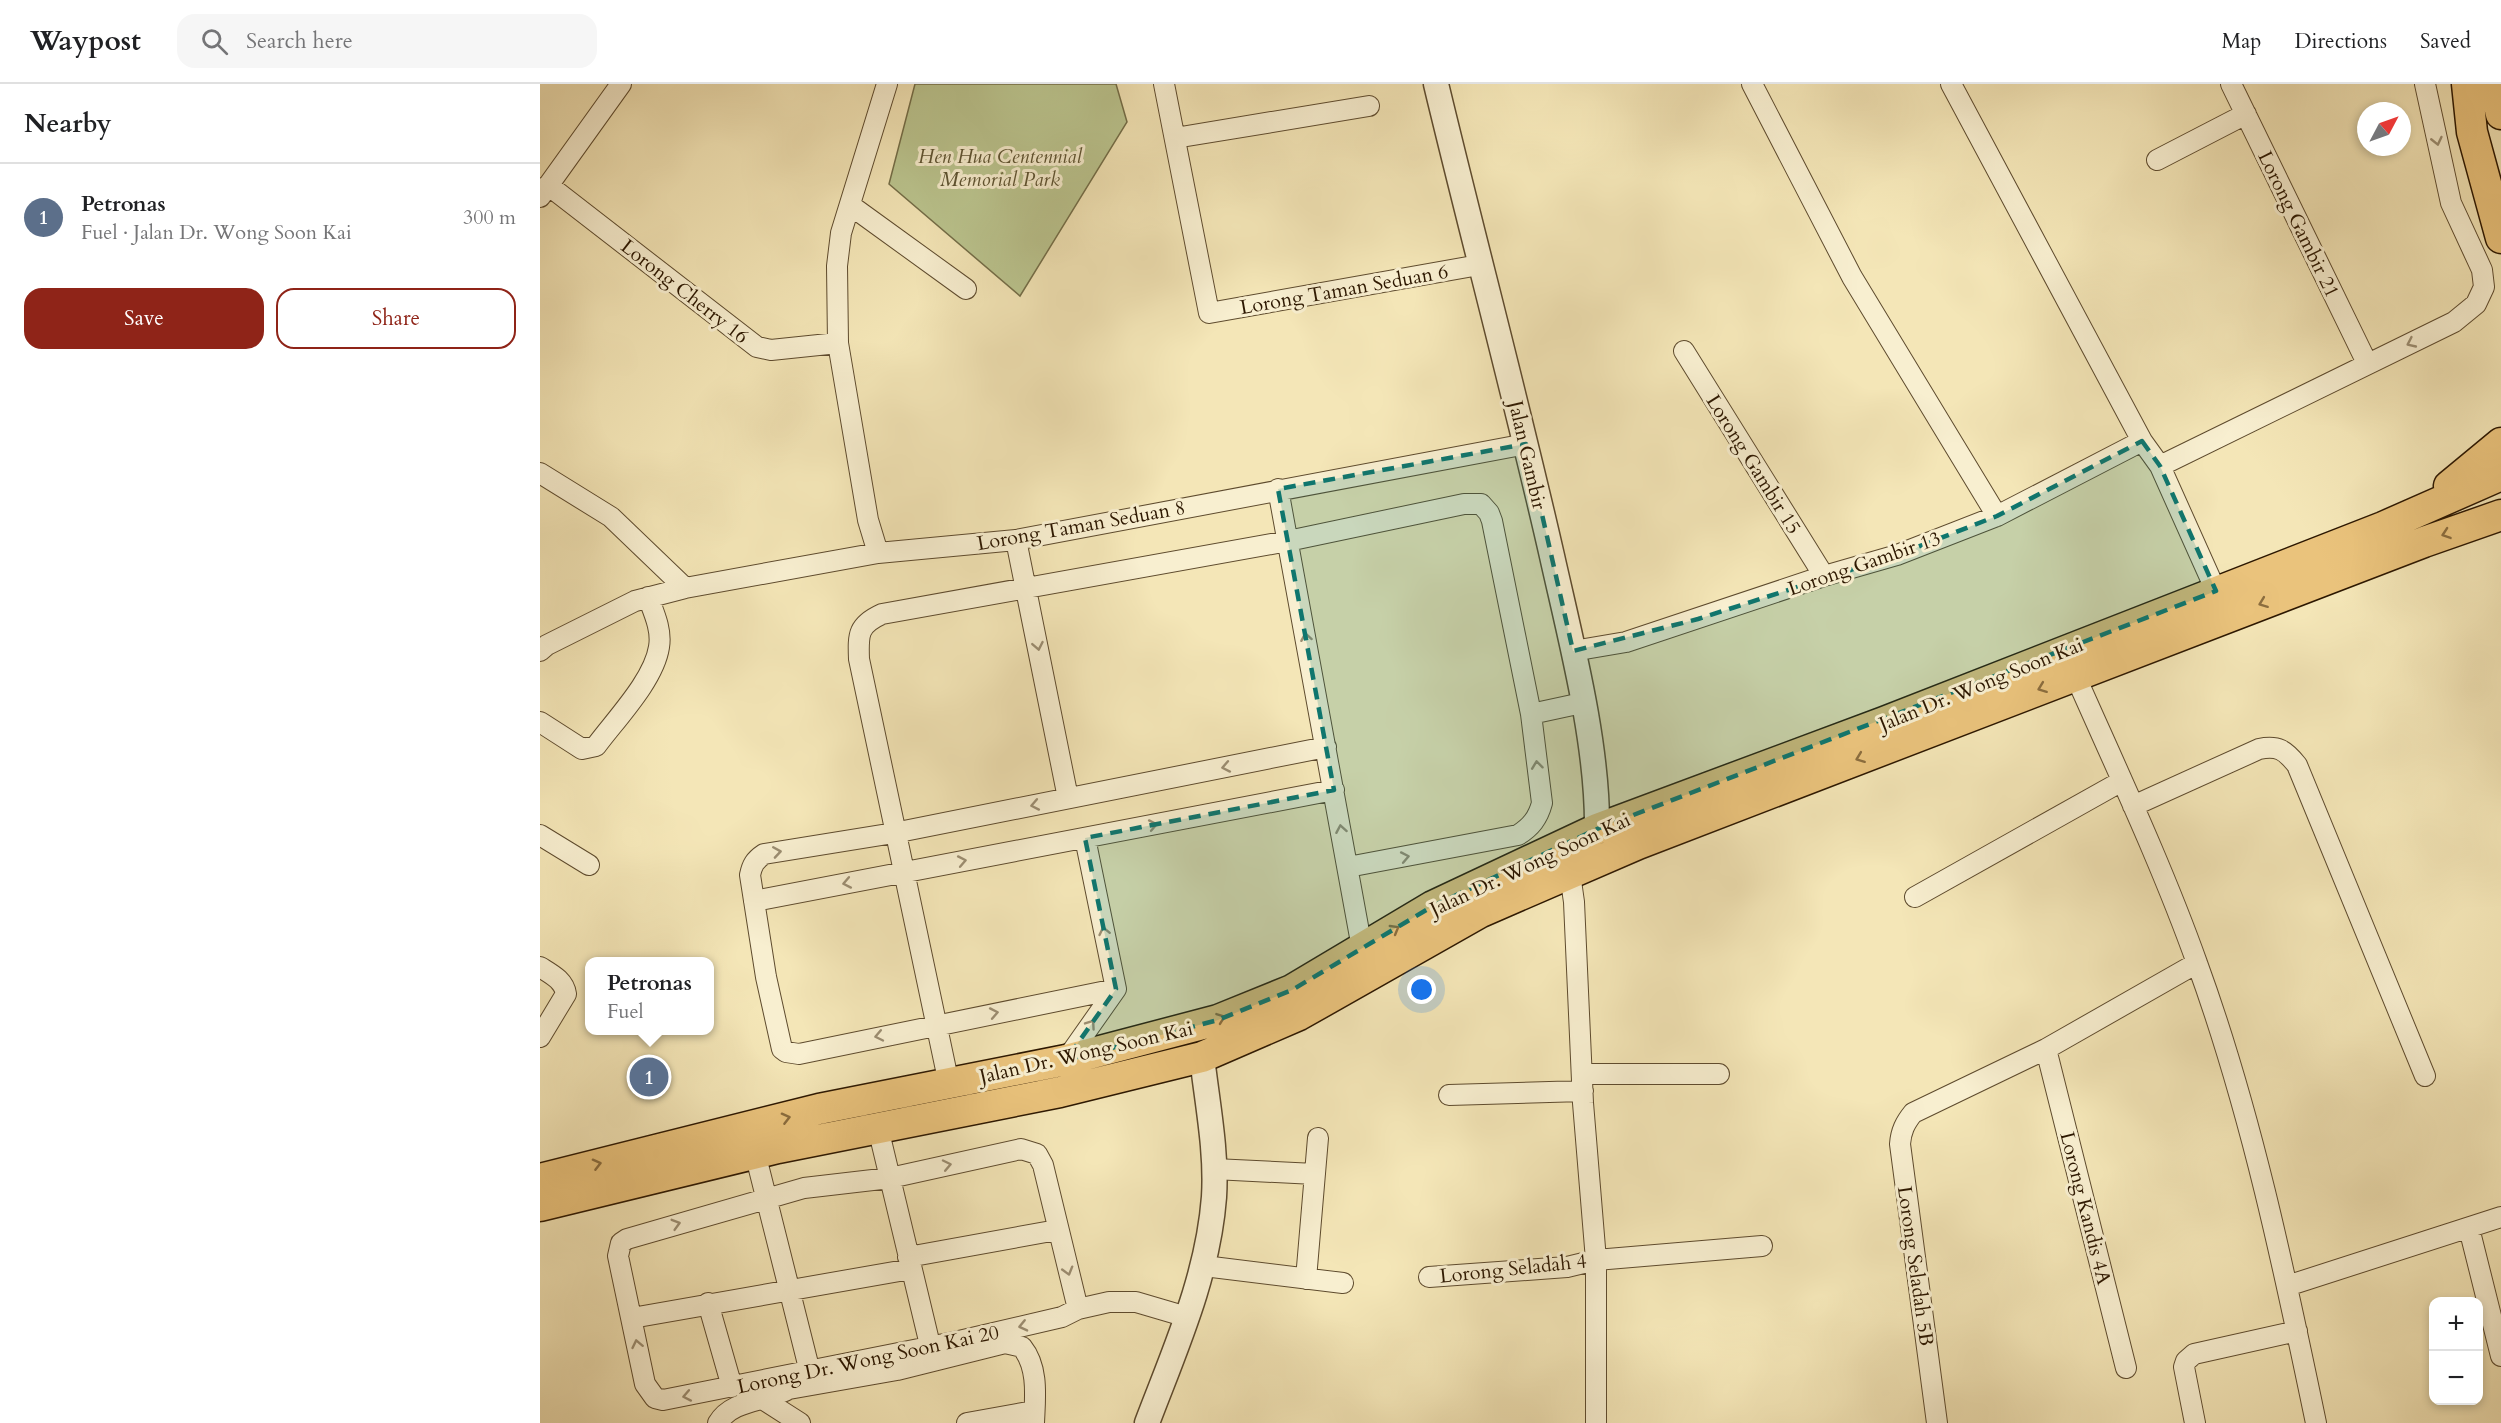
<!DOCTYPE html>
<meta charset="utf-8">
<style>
:root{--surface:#fff;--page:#f6f6f6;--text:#202124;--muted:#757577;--line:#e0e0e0;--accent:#8f2418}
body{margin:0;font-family:Cardo,serif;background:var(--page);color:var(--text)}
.controls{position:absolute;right:18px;bottom:18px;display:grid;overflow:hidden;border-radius:12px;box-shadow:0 3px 9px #0003}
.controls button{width:54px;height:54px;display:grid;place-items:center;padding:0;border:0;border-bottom:2px solid var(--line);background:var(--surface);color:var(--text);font:30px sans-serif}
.compass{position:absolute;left:1817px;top:18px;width:54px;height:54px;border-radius:50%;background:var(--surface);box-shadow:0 3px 9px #0003;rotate:49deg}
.you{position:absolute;left:882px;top:906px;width:21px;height:21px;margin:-15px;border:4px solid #fff;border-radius:50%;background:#1a73e8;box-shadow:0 0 0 9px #1a73e833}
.badge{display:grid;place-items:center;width:39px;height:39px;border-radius:50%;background:var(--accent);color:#fff;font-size:20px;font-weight:700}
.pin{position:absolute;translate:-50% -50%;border:3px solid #fff;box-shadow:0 2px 6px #0006}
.popup{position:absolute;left:45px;top:873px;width:129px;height:78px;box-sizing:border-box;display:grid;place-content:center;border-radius:12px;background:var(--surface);filter:drop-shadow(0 2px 4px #0005);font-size:20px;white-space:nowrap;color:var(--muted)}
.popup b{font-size:22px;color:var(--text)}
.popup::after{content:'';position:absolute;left:50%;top:100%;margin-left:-12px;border:12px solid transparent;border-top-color:var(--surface)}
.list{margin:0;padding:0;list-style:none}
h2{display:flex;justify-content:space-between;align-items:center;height:78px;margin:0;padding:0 24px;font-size:26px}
h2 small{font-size:20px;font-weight:400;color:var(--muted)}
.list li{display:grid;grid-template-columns:39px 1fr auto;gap:18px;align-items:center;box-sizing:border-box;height:108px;padding:0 24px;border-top:2px solid var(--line)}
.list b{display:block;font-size:22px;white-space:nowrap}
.list p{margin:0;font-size:20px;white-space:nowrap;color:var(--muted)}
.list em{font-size:20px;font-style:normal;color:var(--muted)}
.actions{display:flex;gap:12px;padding:18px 24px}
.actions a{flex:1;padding:14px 0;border:2px solid var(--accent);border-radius:18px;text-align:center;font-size:21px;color:var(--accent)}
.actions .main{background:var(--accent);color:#fff}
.icon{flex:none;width:33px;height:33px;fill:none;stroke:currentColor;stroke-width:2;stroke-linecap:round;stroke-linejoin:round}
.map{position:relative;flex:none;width:1961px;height:1339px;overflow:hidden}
header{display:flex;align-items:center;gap:36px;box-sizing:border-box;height:84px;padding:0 30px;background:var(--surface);border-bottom:2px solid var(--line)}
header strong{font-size:28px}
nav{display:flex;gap:33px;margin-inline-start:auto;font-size:21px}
.search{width:420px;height:54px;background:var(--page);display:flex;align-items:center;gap:15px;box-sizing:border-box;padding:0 21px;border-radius:18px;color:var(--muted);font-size:22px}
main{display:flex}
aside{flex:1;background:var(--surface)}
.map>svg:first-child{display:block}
</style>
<header>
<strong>Waypost</strong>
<div class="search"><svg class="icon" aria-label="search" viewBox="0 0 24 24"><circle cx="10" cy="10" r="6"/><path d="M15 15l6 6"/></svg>Search here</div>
<nav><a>Map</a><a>Directions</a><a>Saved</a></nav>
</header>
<main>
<aside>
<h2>Nearby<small></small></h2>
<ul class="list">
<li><span class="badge" style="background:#5c6f8a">1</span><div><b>Petronas</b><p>Fuel · Jalan Dr. Wong Soon Kai</p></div><em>300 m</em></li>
</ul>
<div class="actions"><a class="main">Save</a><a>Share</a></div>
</aside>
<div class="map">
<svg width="1961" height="1339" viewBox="0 0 1961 1339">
<rect width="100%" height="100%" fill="#f4e6b7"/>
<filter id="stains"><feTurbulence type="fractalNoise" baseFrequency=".00333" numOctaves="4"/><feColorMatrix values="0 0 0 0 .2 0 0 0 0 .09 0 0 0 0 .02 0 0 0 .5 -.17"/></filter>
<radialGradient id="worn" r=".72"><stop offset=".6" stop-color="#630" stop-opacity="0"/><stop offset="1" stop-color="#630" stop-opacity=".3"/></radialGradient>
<path fill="#bbc58f" stroke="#746e48" stroke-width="1.5" d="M375,0h201l11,38 -107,174 -131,-112z"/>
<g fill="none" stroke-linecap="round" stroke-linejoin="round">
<g stroke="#5e4b2e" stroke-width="22">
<path id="minor" d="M624,0l45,229 270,-48
M1212,0l100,193 145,239
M1411,0l191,357 18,25 56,125
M1691,0l136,279
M635,54l194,-32
M1617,76l89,-46
M8,101l209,162 14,3 67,-7
M0,113l81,-113
M310,121l116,84
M1144,267l140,225
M1620,382l294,-144 22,-18 8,-17 -2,-17 -31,-67 -26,-119
M0,389l71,44 74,71
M738,405l84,459
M476,456l52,258
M338,469l-10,-33 -30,-177 -1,-77 4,-33 46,-149
M0,567l7,-6 88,-44 50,-13 193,-35 138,-13 510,-96
M1033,567l53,-9 198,-66 73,-21 100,-39 145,-75
M1535,591c42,95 87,190 122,288 54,148 87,306 119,460
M991,630l51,-11
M0,638l42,27 14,-3c20,-27 58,-66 63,-99 3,-17 -5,-34 -11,-50
M1593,722l126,-57c19,-4 26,1 38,16l128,311
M0,751l49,30
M1030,790l4,28 9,201 13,157v163
M1375,813l207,-116
M214,817l580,-111
M0,883c11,7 24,13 26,27l-26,43
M576,905l-317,65 -13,-2 -4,-3 -16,-72 -16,-102c2,-10 5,-15 14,-21l130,-21 432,-86
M1506,965l80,319
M526,976l50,-71 -31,-151
M1044,990h135
M409,1000l-90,-425c-1,-25 -1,-34 23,-45l406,-73 176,-37h17l8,9 3,8 39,193 11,89c-4,15 -11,24 -24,32l-170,32
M909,1011l134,-4
M338,1044l52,217
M215,1069l55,219
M674,1085l101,5
M1929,1144l32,128
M368,1173l149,-27
M664,1182l139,17
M889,1193l138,-10 29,-7 166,-14
M766,1195l12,-141
M1747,1202l214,-69
M168,1219l24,84
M538,1225l-35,-144 -6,-11 -16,-5 -131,29 -86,10 -177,51 -6,4 -3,13 27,128 10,14 8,2 296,-59 103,-24 16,-8 31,-7h27l51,15
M92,1234l279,-49
M224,1316l36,23
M178,1339c14,-24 49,-21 71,-34l108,-19 108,-27 17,4c17,21 13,51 12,76
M427,1339l67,-12
M1397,1339l-37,-279c1,-13 5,-21 13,-31l133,-64 151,-86
M1655,1339l-11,-56 2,-6 8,-7 103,-23"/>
</g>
<g stroke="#5e4b2e" stroke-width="27">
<path id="tertiary" d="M896,0c38,158 80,314 116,472 19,85 46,187 45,273
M607,1339c28,-74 61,-146 67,-226 3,-46 -7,-95 -12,-140"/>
</g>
<g stroke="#2c1700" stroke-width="33">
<path id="primary" d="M1927,0l5,48 29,106
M1954,0l7,30
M1909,402l52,-43
M0,1095l279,-70 247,-49 152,-40 74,-30 141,-84 164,-77 287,-107 499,-195 118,-52
M0,1122l238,-58 282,-56 142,-35 97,-42 182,-103 157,-68 786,-302 77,-27"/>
</g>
<use href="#minor" stroke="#f8efd0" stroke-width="20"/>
<use href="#tertiary" stroke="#f8efd0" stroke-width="24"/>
<use href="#primary" stroke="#eac37c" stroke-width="30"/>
</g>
<defs><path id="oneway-chevron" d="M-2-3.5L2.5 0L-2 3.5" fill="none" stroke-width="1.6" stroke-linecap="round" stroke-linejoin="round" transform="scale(1.5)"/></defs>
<g stroke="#9c8e72">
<use href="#oneway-chevron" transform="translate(1897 57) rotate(77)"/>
<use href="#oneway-chevron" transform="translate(1871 259) rotate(155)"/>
<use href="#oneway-chevron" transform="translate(766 553) rotate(-100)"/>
<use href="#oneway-chevron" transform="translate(498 562) rotate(79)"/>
<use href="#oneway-chevron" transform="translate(997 681) rotate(-97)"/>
<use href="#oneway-chevron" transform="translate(686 683) rotate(169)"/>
<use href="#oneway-chevron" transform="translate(495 721) rotate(169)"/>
<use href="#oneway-chevron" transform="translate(613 741) rotate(-11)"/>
<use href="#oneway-chevron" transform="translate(801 745) rotate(-100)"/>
<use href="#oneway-chevron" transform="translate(237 768) rotate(-9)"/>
<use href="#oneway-chevron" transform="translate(865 773) rotate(-11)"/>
<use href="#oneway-chevron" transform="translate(422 777) rotate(-11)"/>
<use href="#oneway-chevron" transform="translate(307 799) rotate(169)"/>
<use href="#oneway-chevron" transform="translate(564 847) rotate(-102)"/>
<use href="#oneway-chevron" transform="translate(454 929) rotate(-11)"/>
<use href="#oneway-chevron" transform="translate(551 940) rotate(-55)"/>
<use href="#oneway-chevron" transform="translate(339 952) rotate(168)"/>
<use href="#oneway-chevron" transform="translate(407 1081) rotate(-12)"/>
<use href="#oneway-chevron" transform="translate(136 1140) rotate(-16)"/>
<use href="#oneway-chevron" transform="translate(528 1187) rotate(74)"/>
<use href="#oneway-chevron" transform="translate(483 1242) rotate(167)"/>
<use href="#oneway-chevron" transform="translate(97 1260) rotate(-102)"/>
<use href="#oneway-chevron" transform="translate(147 1312) rotate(169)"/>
</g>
<g stroke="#8b6d3e">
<use href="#oneway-chevron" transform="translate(1906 450) rotate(161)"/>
<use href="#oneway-chevron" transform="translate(1723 519) rotate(159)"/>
<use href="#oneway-chevron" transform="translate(1502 604) rotate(159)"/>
<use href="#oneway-chevron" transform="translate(1320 674) rotate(159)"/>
<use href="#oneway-chevron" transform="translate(855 845) rotate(-30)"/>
<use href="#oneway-chevron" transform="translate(681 934) rotate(-20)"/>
<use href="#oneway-chevron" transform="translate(246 1034) rotate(-14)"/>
<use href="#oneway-chevron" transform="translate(57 1080) rotate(-14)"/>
</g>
<path fill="#0f766e" fill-opacity="0.2" stroke="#0f766e" stroke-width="4.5" stroke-dasharray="12 8" stroke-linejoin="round" d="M1602,357l18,25 56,125 -619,238 -164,77 -141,84 -74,30 -152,40 50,-71 -31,-151 249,-48 -56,-301 248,-45 47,207 125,-32 199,-64 100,-39z"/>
<g text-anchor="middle" stroke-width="6" stroke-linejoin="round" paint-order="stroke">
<g font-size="20" font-style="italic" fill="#5e5432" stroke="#f8efd0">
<text x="460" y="79">Hen Hua Centennial<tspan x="460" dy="23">Memorial Park</tspan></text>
</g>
<g font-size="20" fill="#2c1700" stroke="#f8efd0">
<text transform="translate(1759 140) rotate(64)" y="7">Lorong Gambir 21</text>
<text transform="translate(804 205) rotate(-10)" y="7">Lorong Taman Seduan 6</text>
<text transform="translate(145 207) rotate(38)" y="7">Lorong Cherry 16</text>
<text transform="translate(988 371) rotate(77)" y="7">Jalan Gambir</text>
<text transform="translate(1214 380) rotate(58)" y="7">Lorong Gambir 15</text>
<text transform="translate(541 441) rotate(-10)" y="7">Lorong Taman Seduan 8</text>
<text transform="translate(1324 479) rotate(-19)" y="7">Lorong Gambir 13</text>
<text transform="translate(1441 600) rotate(-22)" y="7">Jalan Dr. Wong Soon Kai</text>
<text transform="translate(990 780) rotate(-25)" y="7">Jalan Dr. Wong Soon Kai</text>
<text transform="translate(546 968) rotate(-13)" y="7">Jalan Dr. Wong Soon Kai</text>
<text transform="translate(1546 1124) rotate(76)" y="7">Lorong Kandis 4A</text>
<text transform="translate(1376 1182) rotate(82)" y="7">Lorong Seladah 5B</text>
<text transform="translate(973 1184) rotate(-6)" y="7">Lorong Seladah 4</text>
<text transform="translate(328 1275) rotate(-12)" y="7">Lorong Dr. Wong Soon Kai 20</text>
</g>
</g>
<rect width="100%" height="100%" filter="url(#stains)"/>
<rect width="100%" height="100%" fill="url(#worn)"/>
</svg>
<div class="controls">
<button>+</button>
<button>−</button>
</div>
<svg class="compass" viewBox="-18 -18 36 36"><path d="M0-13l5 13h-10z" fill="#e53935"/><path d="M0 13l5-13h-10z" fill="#757577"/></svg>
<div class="you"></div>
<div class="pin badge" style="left:109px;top:993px;background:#5c6f8a">1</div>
<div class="popup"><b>Petronas</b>Fuel</div>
</div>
</main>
